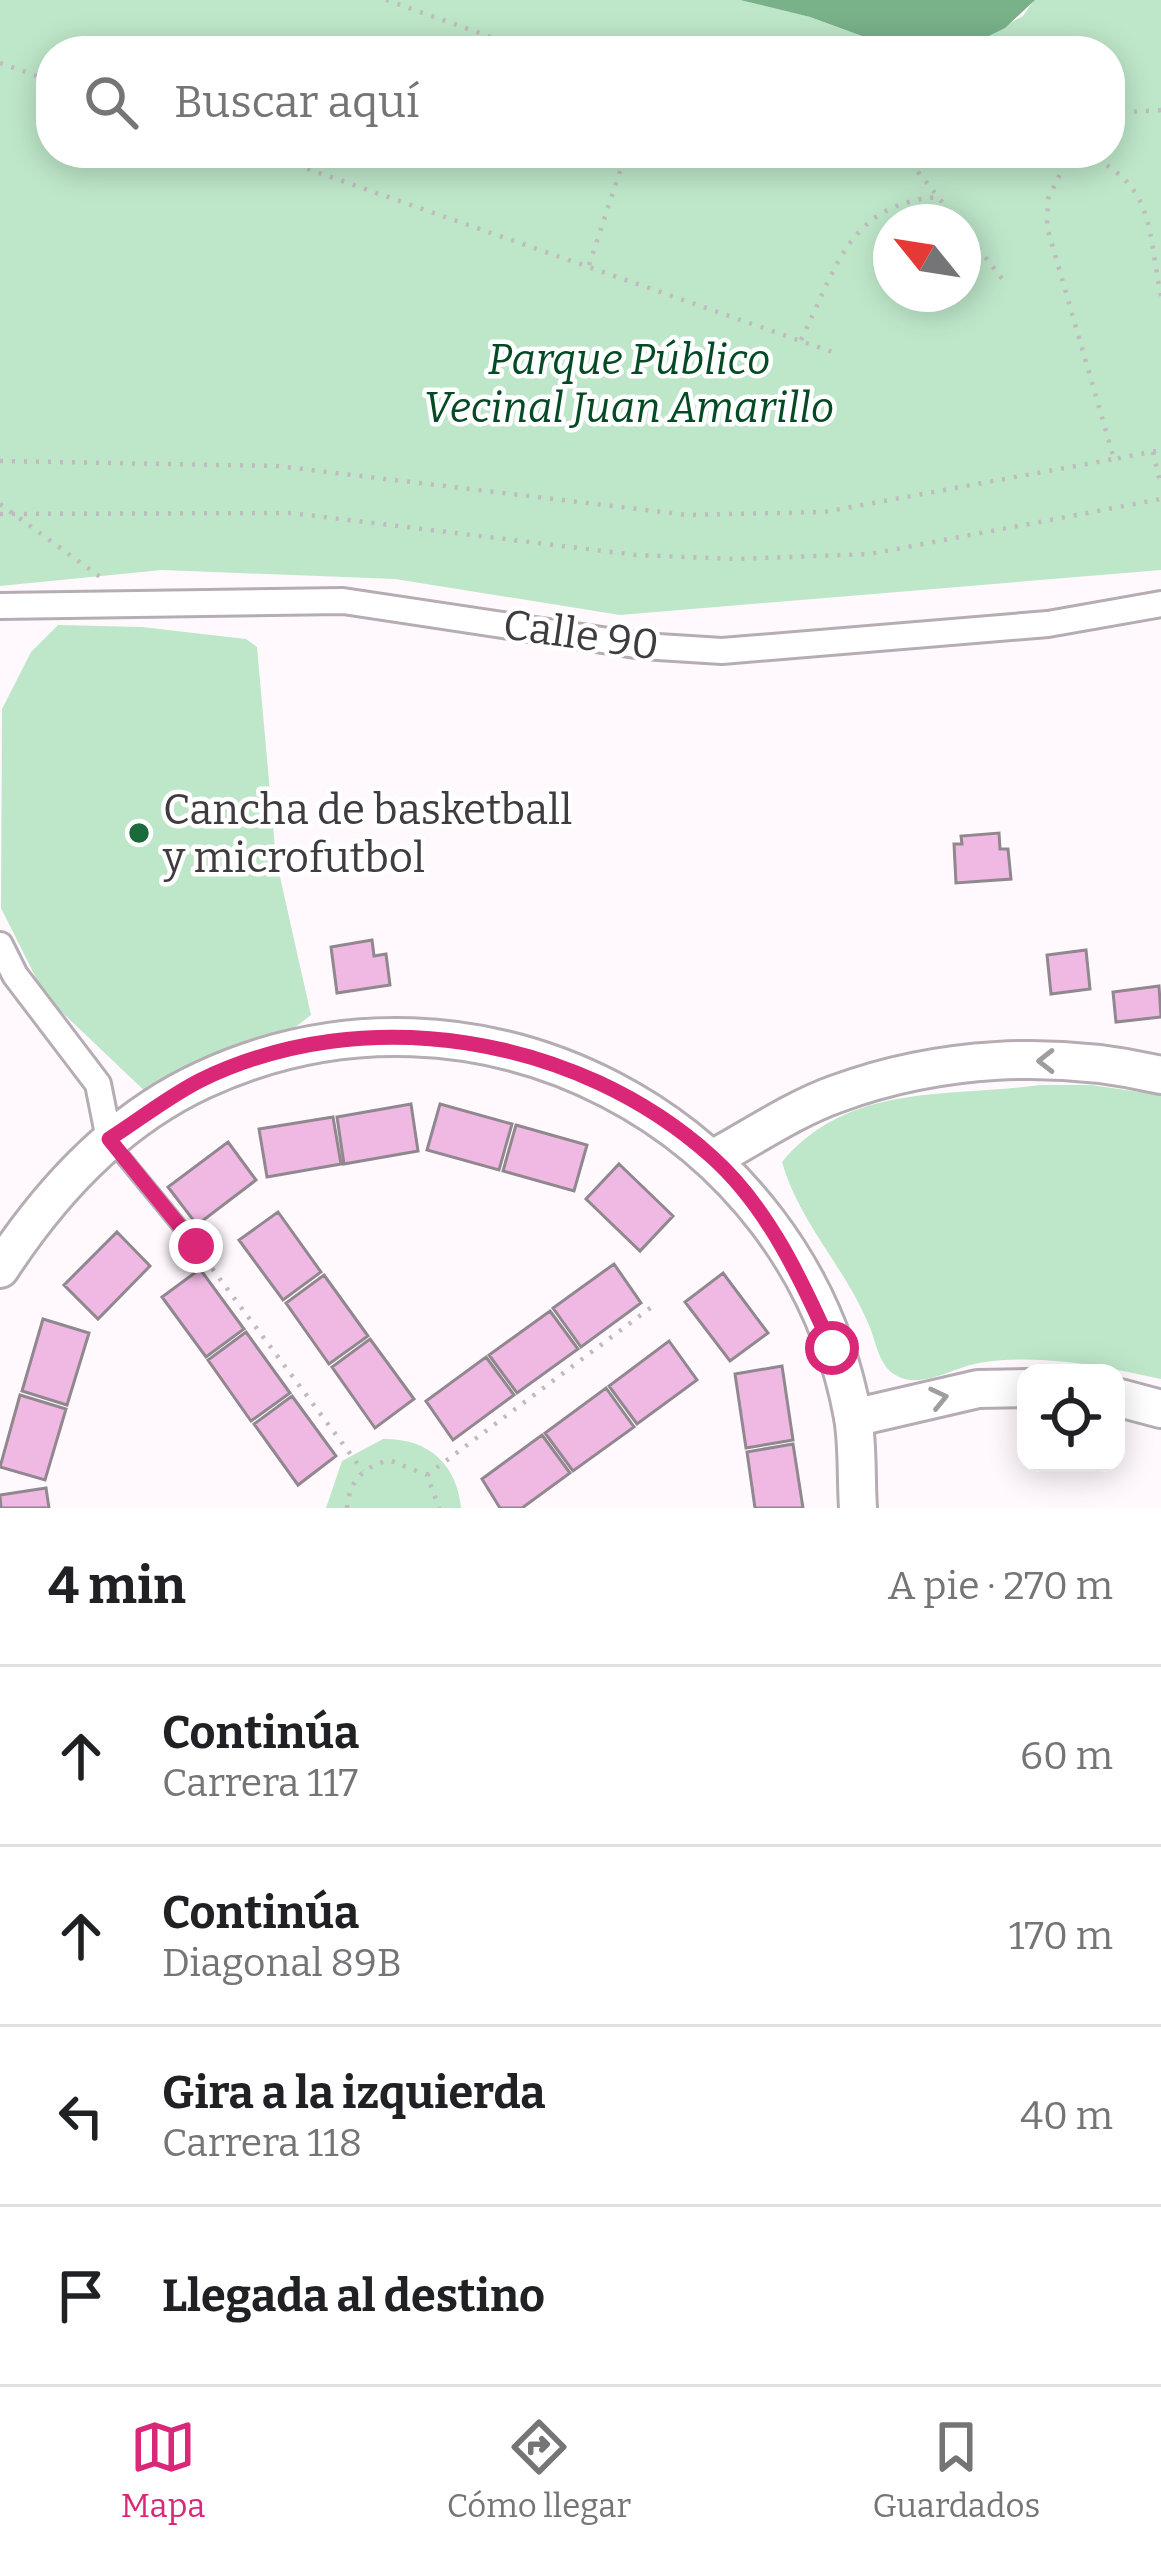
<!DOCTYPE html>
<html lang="es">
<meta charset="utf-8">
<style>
:root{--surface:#fff;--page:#f6f6f6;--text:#202124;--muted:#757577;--line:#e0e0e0;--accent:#db2777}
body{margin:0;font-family:Bitter,serif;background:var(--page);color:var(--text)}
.controls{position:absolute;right:36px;bottom:36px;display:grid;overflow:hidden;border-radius:24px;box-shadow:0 6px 30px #0003}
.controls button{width:108px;height:108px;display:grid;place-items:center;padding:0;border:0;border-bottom:3px solid var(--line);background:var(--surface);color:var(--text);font:60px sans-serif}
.compass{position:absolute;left:873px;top:204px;width:108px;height:108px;border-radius:50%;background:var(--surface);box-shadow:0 6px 30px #0003;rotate:300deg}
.stop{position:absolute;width:36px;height:36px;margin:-27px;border:9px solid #db2777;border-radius:50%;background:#fff}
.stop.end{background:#db2777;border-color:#fff;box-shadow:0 3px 12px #0008}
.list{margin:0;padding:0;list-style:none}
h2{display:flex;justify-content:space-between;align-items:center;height:156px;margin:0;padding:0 48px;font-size:51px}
h2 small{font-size:39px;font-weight:400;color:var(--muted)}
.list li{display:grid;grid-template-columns:78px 1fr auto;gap:36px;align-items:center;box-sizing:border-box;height:180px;padding:0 48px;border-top:3px solid var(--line)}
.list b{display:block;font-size:45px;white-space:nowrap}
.list p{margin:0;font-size:39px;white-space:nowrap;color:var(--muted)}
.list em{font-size:39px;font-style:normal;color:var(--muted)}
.icon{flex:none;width:66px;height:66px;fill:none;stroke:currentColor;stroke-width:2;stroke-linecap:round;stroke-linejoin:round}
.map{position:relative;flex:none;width:1161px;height:1508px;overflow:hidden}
.search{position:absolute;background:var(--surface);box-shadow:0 6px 30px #0003;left:36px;right:36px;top:36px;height:132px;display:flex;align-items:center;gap:30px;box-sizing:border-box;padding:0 42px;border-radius:48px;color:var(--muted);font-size:45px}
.sheet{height:876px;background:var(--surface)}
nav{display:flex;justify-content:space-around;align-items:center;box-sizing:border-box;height:168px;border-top:3px solid var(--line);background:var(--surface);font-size:33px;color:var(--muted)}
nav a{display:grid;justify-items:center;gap:6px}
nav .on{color:var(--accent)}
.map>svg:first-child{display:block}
</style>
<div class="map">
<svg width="1161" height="1508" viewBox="0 0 1161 1508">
<rect width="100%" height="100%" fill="#fff9fd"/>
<path fill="#bee7c9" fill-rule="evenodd" d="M0,0h740l70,17 93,34h-852v102h1059v-102h-152l65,-35 11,-16h127v570l-541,45 -225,-36 -233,-9 -162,16zM891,222h72v72h-72z
M58,625l84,2 104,12 11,8 19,212 35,156 -22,17 -70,28 -68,37 -106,-101 -44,-88 1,-199 29,-57z
M1040,1085h51l70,10v284c-60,-13 -120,-26 -182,-16 -24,4 -55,25 -80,14 -21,-9 -22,-35 -31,-54 -24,-57 -69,-101 -86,-161 67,-80 165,-64 258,-77z
M383,1439c44,-1 74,24 78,69h-135l16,-47z"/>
<path fill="#79b189" d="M740,0h295l-30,28 -47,23h-55l-93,-34z"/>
<path fill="#efb9e3" stroke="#91888f" stroke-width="3" d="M999,833l1,16h8l3,30 -55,4 -2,-39h8l-1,-8z
M372,940l2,16 12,-2 4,31 -53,8 -6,-46z
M1086,950l4,39 -39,5 -4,-39z
M1159,986l2,31 -45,5 -3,-30z
M411,1104l7,47 -74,13 -7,-47z
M440,1104l72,20 -13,46 -72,-20z
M333,1117l8,47 -74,13 -8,-48z
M516,1125l71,20 -13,46 -71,-20z
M228,1142l28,38 -59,45 -29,-38z
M619,1164l54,52 -33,35 -54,-52z
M278,1212l43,60 -38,28 -44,-60z
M117,1232l33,34 -52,53 -34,-34z
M614,1264l27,39 -60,44 -28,-39z
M200,1269l44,60 -38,28 -44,-60z
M723,1273l45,60 -38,28 -45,-59z
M324,1275l44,61 -39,28 -43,-61z
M550,1311l28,38 -61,44 -28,-38z
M43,1319l46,14 -22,72 -45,-14z
M246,1332l44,61 -39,28 -43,-61z
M370,1339l44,60 -39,29 -43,-61z
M669,1341l28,39 -60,44 -28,-38z
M486,1357l28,38 -61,45 -27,-39z
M782,1366l11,74 -47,8 -11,-74z
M606,1388l28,39 -61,44 -28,-38z
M20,1395l46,14 -21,71 -45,-13z
M292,1396l44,60 -38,29 -44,-61z
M542,1435l28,38 -48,35h-22l-18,-29z
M793,1444l10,64h-48l-8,-56z
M46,1488l3,20h-48l-1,-13z"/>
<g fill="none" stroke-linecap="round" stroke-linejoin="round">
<g stroke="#b6adb4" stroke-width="18">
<path id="lane" d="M113,1145l83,101"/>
</g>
<g stroke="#b6adb4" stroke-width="30">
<path id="street" d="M0,606l343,-5 299,45 80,5 326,-27 113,-20
M0,945l15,30 83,109 11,55"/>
</g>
<g stroke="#b6adb4" stroke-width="42">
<path id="secondary" d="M714,1158c39,-21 80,-49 122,-64 103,-38 219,-44 325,-19
M0,1269c51,-78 116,-149 203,-189 273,-127 596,40 650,337 5,29 3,62 5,91
M1116,1397l45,12
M853,1418l125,-29 48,-1"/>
</g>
<path stroke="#c0bbbf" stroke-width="4.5" stroke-dasharray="3 9" stroke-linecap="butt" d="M386,0l145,51
M0,63l51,18
M1110,113l51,-3
M262,153l576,201
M903,153l55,69
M963,229l44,56
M589,265l37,-112
M1161,296c-14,-66 -5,-108 -71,-140l-26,10 -16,33 -1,28 67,232 47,-9
M801,340c35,-71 47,-136 137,-143
M1153,452l8,34
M0,461l277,5 411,49 136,-3 290,-53
M0,504l103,75
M0,514l291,-1 345,42 100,4 134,-5 291,-55
M205,1259l158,212
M427,1475l230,-172
M347,1508c2,-27 16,-41 42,-48l38,15 12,33"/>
<use href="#lane" stroke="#fff" stroke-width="12"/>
<use href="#street" stroke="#fff" stroke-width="24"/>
<use href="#secondary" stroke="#fff" stroke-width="36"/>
</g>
<defs><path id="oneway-chevron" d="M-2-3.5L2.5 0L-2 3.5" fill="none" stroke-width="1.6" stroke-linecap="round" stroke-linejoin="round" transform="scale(3)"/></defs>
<g stroke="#9f9d9e">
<use href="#oneway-chevron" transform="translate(1046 1061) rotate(180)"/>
<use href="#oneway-chevron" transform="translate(939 1398) rotate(-13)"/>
</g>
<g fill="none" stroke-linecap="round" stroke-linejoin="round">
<path stroke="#db2777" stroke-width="15" d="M196,1246l-87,-107c30,-19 60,-43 92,-59 164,-80 377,-44 511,77 56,50 90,124 120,191"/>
</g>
<circle fill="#1a6b3c" stroke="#fff" stroke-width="4.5" cx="139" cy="833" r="12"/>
<g text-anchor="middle" stroke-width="9" stroke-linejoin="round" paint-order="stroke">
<g font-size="42" font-style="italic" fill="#044a25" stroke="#fff">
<text x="629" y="374">Parque Público<tspan x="629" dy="48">Vecinal Juan Amarillo</tspan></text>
</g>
<g font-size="42" fill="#3f3b3e" stroke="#fff">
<text transform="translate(581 634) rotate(8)" y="15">Calle 90</text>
</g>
<g font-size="42" fill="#3f3b3e" stroke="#fff" text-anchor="start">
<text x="163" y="824">Cancha de basketball<tspan x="163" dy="48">y microfutbol</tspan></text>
</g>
</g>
</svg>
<div class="controls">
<button><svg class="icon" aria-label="locate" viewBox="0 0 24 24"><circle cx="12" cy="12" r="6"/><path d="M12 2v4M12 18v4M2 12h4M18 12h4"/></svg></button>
</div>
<svg class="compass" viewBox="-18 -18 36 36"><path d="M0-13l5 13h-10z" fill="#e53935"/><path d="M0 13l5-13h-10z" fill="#757577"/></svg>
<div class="stop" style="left:832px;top:1348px"></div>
<div class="stop end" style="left:196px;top:1246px"></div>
<div class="search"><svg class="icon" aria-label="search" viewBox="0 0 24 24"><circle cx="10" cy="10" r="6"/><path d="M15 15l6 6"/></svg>Buscar aquí</div>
</div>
<section class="sheet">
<h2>4 min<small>A pie · 270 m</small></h2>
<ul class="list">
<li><svg class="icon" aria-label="ahead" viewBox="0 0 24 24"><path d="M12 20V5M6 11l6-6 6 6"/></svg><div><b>Continúa</b><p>Carrera 117</p></div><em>60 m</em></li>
<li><svg class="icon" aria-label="ahead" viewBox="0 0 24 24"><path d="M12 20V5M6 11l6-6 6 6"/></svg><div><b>Continúa</b><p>Diagonal 89B</p></div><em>170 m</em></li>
<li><svg class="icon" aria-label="left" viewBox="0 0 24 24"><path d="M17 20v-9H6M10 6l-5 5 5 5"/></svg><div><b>Gira a la izquierda</b><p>Carrera 118</p></div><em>40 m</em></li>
<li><svg class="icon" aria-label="arrive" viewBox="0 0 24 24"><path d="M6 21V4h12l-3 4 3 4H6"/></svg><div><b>Llegada al destino</b></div></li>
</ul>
</section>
<nav>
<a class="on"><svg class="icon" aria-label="map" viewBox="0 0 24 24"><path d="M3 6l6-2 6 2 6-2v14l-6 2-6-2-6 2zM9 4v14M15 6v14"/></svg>Mapa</a>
<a><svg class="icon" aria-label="directions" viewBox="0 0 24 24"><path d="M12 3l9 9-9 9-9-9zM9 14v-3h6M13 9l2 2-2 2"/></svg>Cómo llegar</a>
<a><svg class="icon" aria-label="saved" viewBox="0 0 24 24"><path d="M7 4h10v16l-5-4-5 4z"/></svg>Guardados</a>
</nav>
